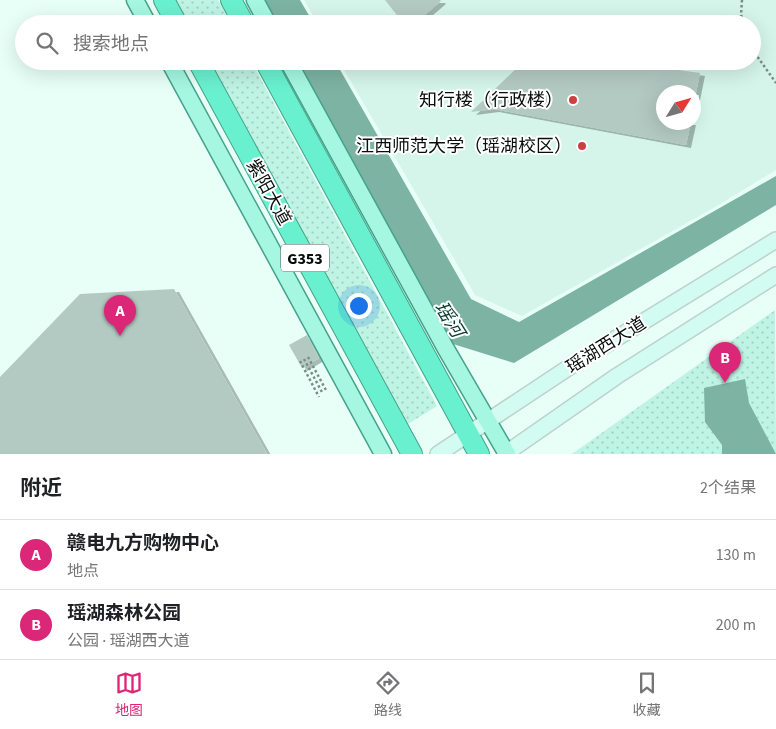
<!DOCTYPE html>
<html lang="zh">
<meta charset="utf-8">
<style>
:root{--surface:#fff;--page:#f2f2f2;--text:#202124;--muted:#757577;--line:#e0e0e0;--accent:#db2777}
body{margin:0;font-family:"Source Sans 3","Noto Sans SC",sans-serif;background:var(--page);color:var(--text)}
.compass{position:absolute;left:656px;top:85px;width:45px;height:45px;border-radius:50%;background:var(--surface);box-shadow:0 5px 20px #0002;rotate:53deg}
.you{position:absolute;left:358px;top:305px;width:18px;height:18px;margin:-12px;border:4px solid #fff;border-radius:50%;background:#1a73e8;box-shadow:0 0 0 8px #1a73e833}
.badge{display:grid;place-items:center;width:32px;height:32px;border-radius:50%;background:var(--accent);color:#fff;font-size:16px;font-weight:700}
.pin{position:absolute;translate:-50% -41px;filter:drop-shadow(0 1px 2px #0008)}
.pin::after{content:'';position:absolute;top:26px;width:18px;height:15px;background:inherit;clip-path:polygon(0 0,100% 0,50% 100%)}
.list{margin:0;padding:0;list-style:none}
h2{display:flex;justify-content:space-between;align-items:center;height:65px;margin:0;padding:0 20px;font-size:21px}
h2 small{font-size:16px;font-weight:400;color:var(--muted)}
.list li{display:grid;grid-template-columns:32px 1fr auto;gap:15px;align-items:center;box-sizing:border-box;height:70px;padding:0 20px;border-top:1px solid var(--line)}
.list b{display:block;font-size:19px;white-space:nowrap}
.list p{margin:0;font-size:16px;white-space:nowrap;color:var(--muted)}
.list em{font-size:16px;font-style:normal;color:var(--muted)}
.icon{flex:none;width:28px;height:28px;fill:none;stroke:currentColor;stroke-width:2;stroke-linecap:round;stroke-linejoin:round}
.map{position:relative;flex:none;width:776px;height:454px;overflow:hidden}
.search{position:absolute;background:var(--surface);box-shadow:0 5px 20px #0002;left:15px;right:15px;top:15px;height:55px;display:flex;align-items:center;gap:12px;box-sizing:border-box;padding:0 18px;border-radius:28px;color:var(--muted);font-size:19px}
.sheet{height:205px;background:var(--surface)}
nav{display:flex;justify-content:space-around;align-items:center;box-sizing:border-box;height:70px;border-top:1px solid var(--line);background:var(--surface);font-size:14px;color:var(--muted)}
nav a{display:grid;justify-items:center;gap:2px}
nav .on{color:var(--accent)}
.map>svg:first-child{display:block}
</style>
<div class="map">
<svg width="776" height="454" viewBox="0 0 776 454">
<defs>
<pattern id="green-dots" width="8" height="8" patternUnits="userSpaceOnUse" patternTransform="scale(1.25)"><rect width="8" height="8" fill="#bff3e3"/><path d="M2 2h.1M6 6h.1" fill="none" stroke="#a3cfc1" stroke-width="1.8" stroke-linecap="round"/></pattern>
<filter id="shadow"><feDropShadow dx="5" dy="3" stdDeviation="0" flood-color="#0004"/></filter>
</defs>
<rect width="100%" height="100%" fill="#e7fff7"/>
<path fill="#d5f5ea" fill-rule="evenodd" d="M304,0h472v170l-59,36 -195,110 -47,-21 -136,-234h413v-37h-434zM664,92h30v30h-30z"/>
<path fill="url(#green-dots)" d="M175,0h43l13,24h-43z
M209,61h42l186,345 -29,18z
M775,310l1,144h-204z"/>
<path fill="#7db3a3" d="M262,0h38l14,24h-38z
M296,61h39l136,238 48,23 257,-146v29l-262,158 -61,-19z
M745,379l4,24 27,51h-54v-9l-17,-23 -1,-34z"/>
<path fill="#b3cac3" filter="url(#shadow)" d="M385,0h55l1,1 -27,23h-10z
M524,61h91l85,12 -6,29v-10h-30v30h27l-5,23 -192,-36 -23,3z
M174,289l93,165h-267v-77l80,-83z
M307,335l12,23 -17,10 -13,-23z"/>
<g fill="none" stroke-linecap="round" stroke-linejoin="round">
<g stroke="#bcd3cc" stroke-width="18">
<path id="secondary" d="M438,454l130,-86 208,-128
M505,454l112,-78 159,-101"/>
</g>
<g stroke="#46a28a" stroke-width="19">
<path id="primary" d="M135,0l13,24
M255,0l13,24
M169,61l214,393
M288,61l158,288 61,105"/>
</g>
<g stroke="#46a28a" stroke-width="22">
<path id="highway" d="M164,0l13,24
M231,0l13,24
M198,61l214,393
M265,61l214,393"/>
</g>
<path stroke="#7c8c87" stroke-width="2.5" stroke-dasharray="2.5 2.5" stroke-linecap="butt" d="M742,0l-1,15 4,9
M752,43l5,13 19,27
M308,357l19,35
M304,359l19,35
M300,361l19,36"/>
<use href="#secondary" stroke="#d2fbf1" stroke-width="15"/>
<use href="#primary" stroke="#a5f7e2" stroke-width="16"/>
<use href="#highway" stroke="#69f1cf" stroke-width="20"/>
</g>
<g fill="#ce3f40" stroke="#fff" stroke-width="2">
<circle cx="573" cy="100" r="5"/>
<circle cx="582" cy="146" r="5"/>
</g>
<g text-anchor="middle" stroke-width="4" stroke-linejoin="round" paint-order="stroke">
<rect fill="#fff" stroke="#515654" stroke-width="1" x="281" y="244.5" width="48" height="27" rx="4"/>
<g font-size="16" font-weight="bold" fill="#060e0b">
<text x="305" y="264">G353</text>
</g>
<g font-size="18" fill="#060e0b" stroke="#fff" text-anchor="end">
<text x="563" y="106">知行楼（行政楼）</text>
<text x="572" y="152">江西师范大学（瑶湖校区）</text>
</g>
<g font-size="18" fill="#060e0b" stroke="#fff">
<text transform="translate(269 192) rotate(61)" y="6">紫阳大道</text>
<text transform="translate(606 345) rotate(-32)" y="6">瑶湖西大道</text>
</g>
<g font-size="19" font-style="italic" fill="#0b3d32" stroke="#fff">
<text transform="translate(450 319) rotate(58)" y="7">瑶河</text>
</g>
</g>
</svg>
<svg class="compass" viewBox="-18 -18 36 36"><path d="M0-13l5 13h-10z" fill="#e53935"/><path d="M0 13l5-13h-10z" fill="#757577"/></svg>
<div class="you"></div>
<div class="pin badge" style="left:120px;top:336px">A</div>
<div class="pin badge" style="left:725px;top:383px">B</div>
<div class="search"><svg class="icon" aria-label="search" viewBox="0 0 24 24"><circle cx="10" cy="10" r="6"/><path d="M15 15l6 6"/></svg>搜索地点</div>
</div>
<section class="sheet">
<h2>附近<small>2个结果</small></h2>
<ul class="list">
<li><span class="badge">A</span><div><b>赣电九方购物中心</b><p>地点</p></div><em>130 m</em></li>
<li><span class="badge">B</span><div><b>瑶湖森林公园</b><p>公园 · 瑶湖西大道</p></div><em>200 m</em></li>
</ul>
</section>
<nav>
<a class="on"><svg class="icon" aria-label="map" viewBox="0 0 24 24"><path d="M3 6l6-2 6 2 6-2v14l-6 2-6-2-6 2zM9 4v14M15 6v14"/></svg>地图</a>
<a><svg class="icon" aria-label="directions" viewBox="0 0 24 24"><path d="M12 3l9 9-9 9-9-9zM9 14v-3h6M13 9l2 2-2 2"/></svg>路线</a>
<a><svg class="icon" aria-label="saved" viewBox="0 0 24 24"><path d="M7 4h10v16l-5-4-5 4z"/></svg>收藏</a>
</nav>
